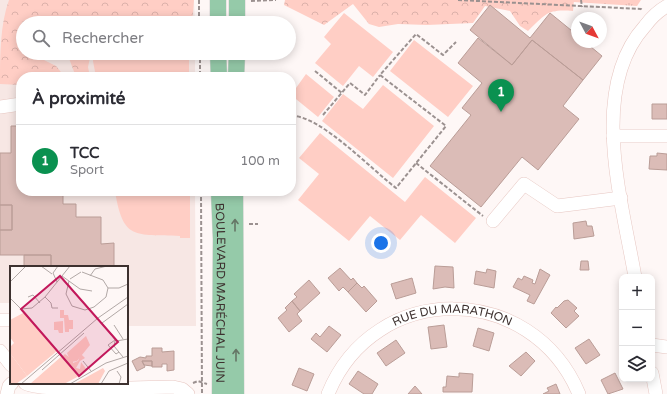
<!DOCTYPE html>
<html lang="fr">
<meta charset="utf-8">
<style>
:root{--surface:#fff;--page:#f2f2f3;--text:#2b2b33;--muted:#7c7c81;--line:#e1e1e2;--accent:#0a9150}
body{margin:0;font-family:"Varela Round",sans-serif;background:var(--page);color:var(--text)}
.controls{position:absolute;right:12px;bottom:12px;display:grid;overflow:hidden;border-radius:8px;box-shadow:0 2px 10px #0003}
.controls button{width:36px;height:36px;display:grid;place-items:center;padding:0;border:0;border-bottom:1px solid var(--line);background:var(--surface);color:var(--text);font:20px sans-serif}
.compass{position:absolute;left:571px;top:12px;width:36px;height:36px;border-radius:50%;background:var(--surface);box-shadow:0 2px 10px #0003;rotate:131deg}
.you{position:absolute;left:381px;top:243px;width:14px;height:14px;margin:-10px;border:3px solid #fff;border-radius:50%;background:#1a73e8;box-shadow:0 0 0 6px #1a73e833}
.badge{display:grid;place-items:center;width:26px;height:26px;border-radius:50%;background:var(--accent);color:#fff;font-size:13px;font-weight:700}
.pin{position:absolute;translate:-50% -33px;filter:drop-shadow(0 1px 2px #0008)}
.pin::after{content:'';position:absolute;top:21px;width:14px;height:12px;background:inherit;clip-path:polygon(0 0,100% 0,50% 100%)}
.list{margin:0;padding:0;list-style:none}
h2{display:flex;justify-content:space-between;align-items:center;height:52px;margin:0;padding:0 16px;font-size:17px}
h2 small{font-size:13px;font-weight:400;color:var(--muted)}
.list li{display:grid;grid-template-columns:26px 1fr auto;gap:12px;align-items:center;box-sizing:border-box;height:72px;padding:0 16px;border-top:1px solid var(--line)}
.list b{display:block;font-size:15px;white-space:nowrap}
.list p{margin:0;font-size:13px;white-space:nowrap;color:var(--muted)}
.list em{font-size:13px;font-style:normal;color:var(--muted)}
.icon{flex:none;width:22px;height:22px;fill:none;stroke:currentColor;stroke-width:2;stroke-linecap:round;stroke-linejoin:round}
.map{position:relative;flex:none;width:667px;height:394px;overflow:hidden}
.search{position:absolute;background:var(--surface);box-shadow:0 2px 10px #0003;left:16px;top:16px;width:280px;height:44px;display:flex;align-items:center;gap:10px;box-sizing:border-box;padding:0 14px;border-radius:22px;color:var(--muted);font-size:15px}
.panel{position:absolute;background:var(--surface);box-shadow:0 2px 10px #0003;left:16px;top:72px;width:280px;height:124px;border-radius:16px}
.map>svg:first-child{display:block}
</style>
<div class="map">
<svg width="667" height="394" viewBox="0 0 667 394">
<defs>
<pattern id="forest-crowns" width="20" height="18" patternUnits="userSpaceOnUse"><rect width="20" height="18" fill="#ffcec5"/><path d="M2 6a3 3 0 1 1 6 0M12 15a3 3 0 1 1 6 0" fill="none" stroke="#dbb1aa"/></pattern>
<pattern id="park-tufts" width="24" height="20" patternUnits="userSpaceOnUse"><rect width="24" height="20" fill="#ffcec5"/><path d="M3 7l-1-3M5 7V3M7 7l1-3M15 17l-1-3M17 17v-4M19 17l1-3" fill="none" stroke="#dbb1aa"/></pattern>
</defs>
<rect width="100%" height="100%" fill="#fef7f6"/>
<path fill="#f7e7e4" d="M0,0l194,1 1,22h-172v30h172v24h-174v114h174l1,135h-69v-59h-116v36h-11z"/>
<path fill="url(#forest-crowns)" d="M9,0h185l-2,23h-131l-4,-2 -34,2v30h13l6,6 14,7 9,11h-44v8l-21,-1c0,-27 0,-60 9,-84z
M285,0h289l-1,11c-26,-2 -27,3 -45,20l-8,-5 -10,-15 -25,-5 -12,17 -46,2 -29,-1 -19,3 -10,-3 -16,-20 -29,21 -40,-20z
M67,53h24l-3,14 2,10h-14z"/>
<path fill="url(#park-tufts)" d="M541,0h100l-4,6z"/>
<path fill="#ffcec5" d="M344,13l49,39 -20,25 -14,-11 -16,20 -28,-23 16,-19 -7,-7z
M414,40l59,46 -25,31 -58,-46z
M94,53h95v24h-93l-3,-16z
M306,74l28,23 -16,20 -27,-22z
M383,85l51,41 -41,52 -71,-57 21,-27 20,15z
M320,133l85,69 20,-25 51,41 -21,25 -34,-28 -21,25 -30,-24 -21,25 -51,-41 21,-26 -20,-16z
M115,191h75v47h-10v-2c-45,-2 -57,5 -65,-45z"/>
<path fill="#dbbcb7" stroke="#ba9d97" d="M490,5l40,33 20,-25 27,22v7h8l17,14 -19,24 -51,-40 -20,25 -42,-35z
M478,38l34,27 20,-25 51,40 -20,26 16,13 -41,51 -16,-13 -41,50 -51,-41 41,-51 -9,-7 20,-25 -24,-20z
M652,104h15v15h-15z
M11,126h10v65h54l-12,1v12h13v13h25v27l13,-1v24h-63v-12h-51v-25h12v-25h-12v-52h11z
M657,153l10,1v16l-18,-1 1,-13h7z
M0,205h12v25h-12z
M586,221l1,5h5l2,10 -20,3 -1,-16z
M24,255h27v12h-27z
M581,261h7l1,9h-9z
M435,266l18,1 1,21 -9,-1 -12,2z
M340,268l11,12 2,-2 4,5 -9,9 -5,-5 -4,4 -11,-13z
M487,269l9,2 -2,17 -20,-4 2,-13 10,2z
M540,269l10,6 -16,29 -7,-3 3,-6 -17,-8 5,-9 4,2 2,-4 9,4 -1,3 3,1z
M412,278l4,15 -20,6 -5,-15z
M309,280l11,13 -20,18 -8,-10 5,-4 -3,-3z
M357,283l5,5 2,-2 13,15 -11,11 -18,-20z
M568,300l9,8 -3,3 5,5 -13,12 -15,-15 5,-6 1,1 7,-7z
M292,301l8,10 -3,3 5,7 -13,11 -11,-14 9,-8 -2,-2z
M444,325l3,22 -16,2 -3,-22z
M329,326l12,9 -14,17 -16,-13 5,-6 4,4z
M478,328l16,5 -5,18 -16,-5z
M589,339l11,16 -14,9 -11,-16z
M396,340l9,13 -19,13 -9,-13z
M152,348h10v4l12,-1v19l-7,1v-7h-5v3h-10v-6h-10l3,6 -8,4 -5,-10 8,-4 6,1v-2h6z
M526,352l9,9 -14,15 -12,-10z
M142,361h10v5l-8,-1z
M299,368l15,6 -7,17 -15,-6z
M358,371l20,13 -6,10h-8l-15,-10z
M459,373l14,1 -1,18h-29v-5h3l1,-11 12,1z
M615,373l8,16 -15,5 -7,-14z
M556,384l4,10h-17l6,-3 -2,-3z
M415,386l7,8h-14z"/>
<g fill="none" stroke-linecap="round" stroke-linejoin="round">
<g stroke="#e7c7c2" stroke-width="14">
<g id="minor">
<path d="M0,107l21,-3"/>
<path d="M613,136h54"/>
<path d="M493,221l31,-37 33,22 64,-8"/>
<path d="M635,277c-13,-76 -47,-188 10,-251 6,-8 13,-15 22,-20"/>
<path d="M0,320h11"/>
<path d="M652,345l15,2"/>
<path d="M0,351l11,14"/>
<path d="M652,373l4,21"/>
<path d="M25,383c13,10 125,4 148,4l9,2 6,5"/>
<path d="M7,394l2,-8 3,-3"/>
<path id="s1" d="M328,394c46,-114 204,-113 251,0"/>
</g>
</g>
<g stroke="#d8d6d5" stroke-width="17">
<g id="major">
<path d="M218,0v23"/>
<path d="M237,0v23"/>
<path d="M218,53l1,24"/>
<path d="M236,77l1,-24"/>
<path id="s2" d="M219,191l2,48 -1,155"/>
<path d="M235,191l1,203"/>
</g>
</g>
<path stroke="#9b9190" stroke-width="2" stroke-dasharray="4 2" stroke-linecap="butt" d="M199,0v23
M458,0l183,9 2,2
M581,0l1,7
M251,1l25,-1
M200,53v24
M315,71l27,22
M323,115l27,-32 15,12 15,-20
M291,116c28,-2 81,54 105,72l50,-62 -66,-51 36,-41 27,21 13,-13
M416,163l67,53
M201,191l1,203
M249,224h9
M193,383l5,-2 9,3"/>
<use href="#minor" stroke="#fff" stroke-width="13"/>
<use href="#major" stroke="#95caa9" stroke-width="16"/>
</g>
<defs><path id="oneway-shaft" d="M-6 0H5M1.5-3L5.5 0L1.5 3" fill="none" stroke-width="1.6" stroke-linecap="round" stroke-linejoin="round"/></defs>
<g stroke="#657666">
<use href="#oneway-shaft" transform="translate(235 225) rotate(-90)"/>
<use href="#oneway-shaft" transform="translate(236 355) rotate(-90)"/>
</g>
<g text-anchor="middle" stroke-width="3" stroke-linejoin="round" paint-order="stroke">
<g font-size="12" fill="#3d312f" stroke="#fef7f6">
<text dy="4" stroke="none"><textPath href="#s2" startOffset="102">BOULEVARD MARÉCHAL JUIN</textPath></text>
<text dy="4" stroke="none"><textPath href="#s1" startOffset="160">RUE DU MARATHON</textPath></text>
</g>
</g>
<g transform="translate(10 266)">
<rect width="118" height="118" fill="#fef7f6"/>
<path d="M55,88l8,6v3l5,-2 3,-7 4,4 -5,3 -4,7 4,1 1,-7 6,8 -10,5 -38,2z" fill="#ffcec5"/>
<path d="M15,46l32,39 -30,25 -17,-23v-6l4,-4 -4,-6v-17zM52,90l17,20 -15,8h-34zM93,102l2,3 -7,13h-24z" fill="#ffcec5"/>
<path d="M50,44h4v5h4l1,5h4v9h-4v3h-4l-1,-14h-4zM53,55v12h-4l-1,-3h-4v-8zM76,70l4,9 -13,16 -6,1 -4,-9zM0,87l17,23 -11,8h-6z" fill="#ffcec5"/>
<path fill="none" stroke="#b1a8a6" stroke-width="1" d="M31,0l11,8M52,10l18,13 12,2M80,10l5,-7 12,-3M60,13l11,-7M59,15l-3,13 6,12 13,4 9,-3 12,-10 2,-9 -5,-8 -21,-8M0,16l16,-16M47,16l-4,-9 5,-7M98,22h11l9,-4M18,31l5,-2 7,8M35,31l6,6 1,5h6M0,32l11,11 11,-1 13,-11 25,-31M118,38l-26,19 14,18 12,-2M104,59l9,14M105,74l-7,5 8,9 3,-2M105,75l-1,5 9,11M73,95l8,10M32,104l42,-37M107,105l4,6 -2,7M11,118l77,-66 30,-21M60,118l36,-21 22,-7M91,118l8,-13 19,-8"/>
<path fill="#c2185b" fill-opacity="0.15" stroke="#c2185b" stroke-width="2" d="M50,10l58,66 -39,34 -58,-67z"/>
<rect width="118" height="118" fill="none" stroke="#3d312f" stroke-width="2"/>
</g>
</svg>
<div class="controls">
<button>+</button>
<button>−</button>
<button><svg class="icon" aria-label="layers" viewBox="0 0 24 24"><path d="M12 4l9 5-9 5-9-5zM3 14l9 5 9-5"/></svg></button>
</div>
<svg class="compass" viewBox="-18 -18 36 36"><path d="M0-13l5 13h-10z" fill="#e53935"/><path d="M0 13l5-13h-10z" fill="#7c7c81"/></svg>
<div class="you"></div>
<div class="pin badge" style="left:501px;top:112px">1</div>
<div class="search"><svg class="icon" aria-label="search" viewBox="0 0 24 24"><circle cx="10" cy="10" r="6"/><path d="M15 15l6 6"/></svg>Rechercher</div>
<section class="panel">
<h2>À proximité<small></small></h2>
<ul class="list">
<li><span class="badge">1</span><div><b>TCC</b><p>Sport</p></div><em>100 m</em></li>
</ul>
</section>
</div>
